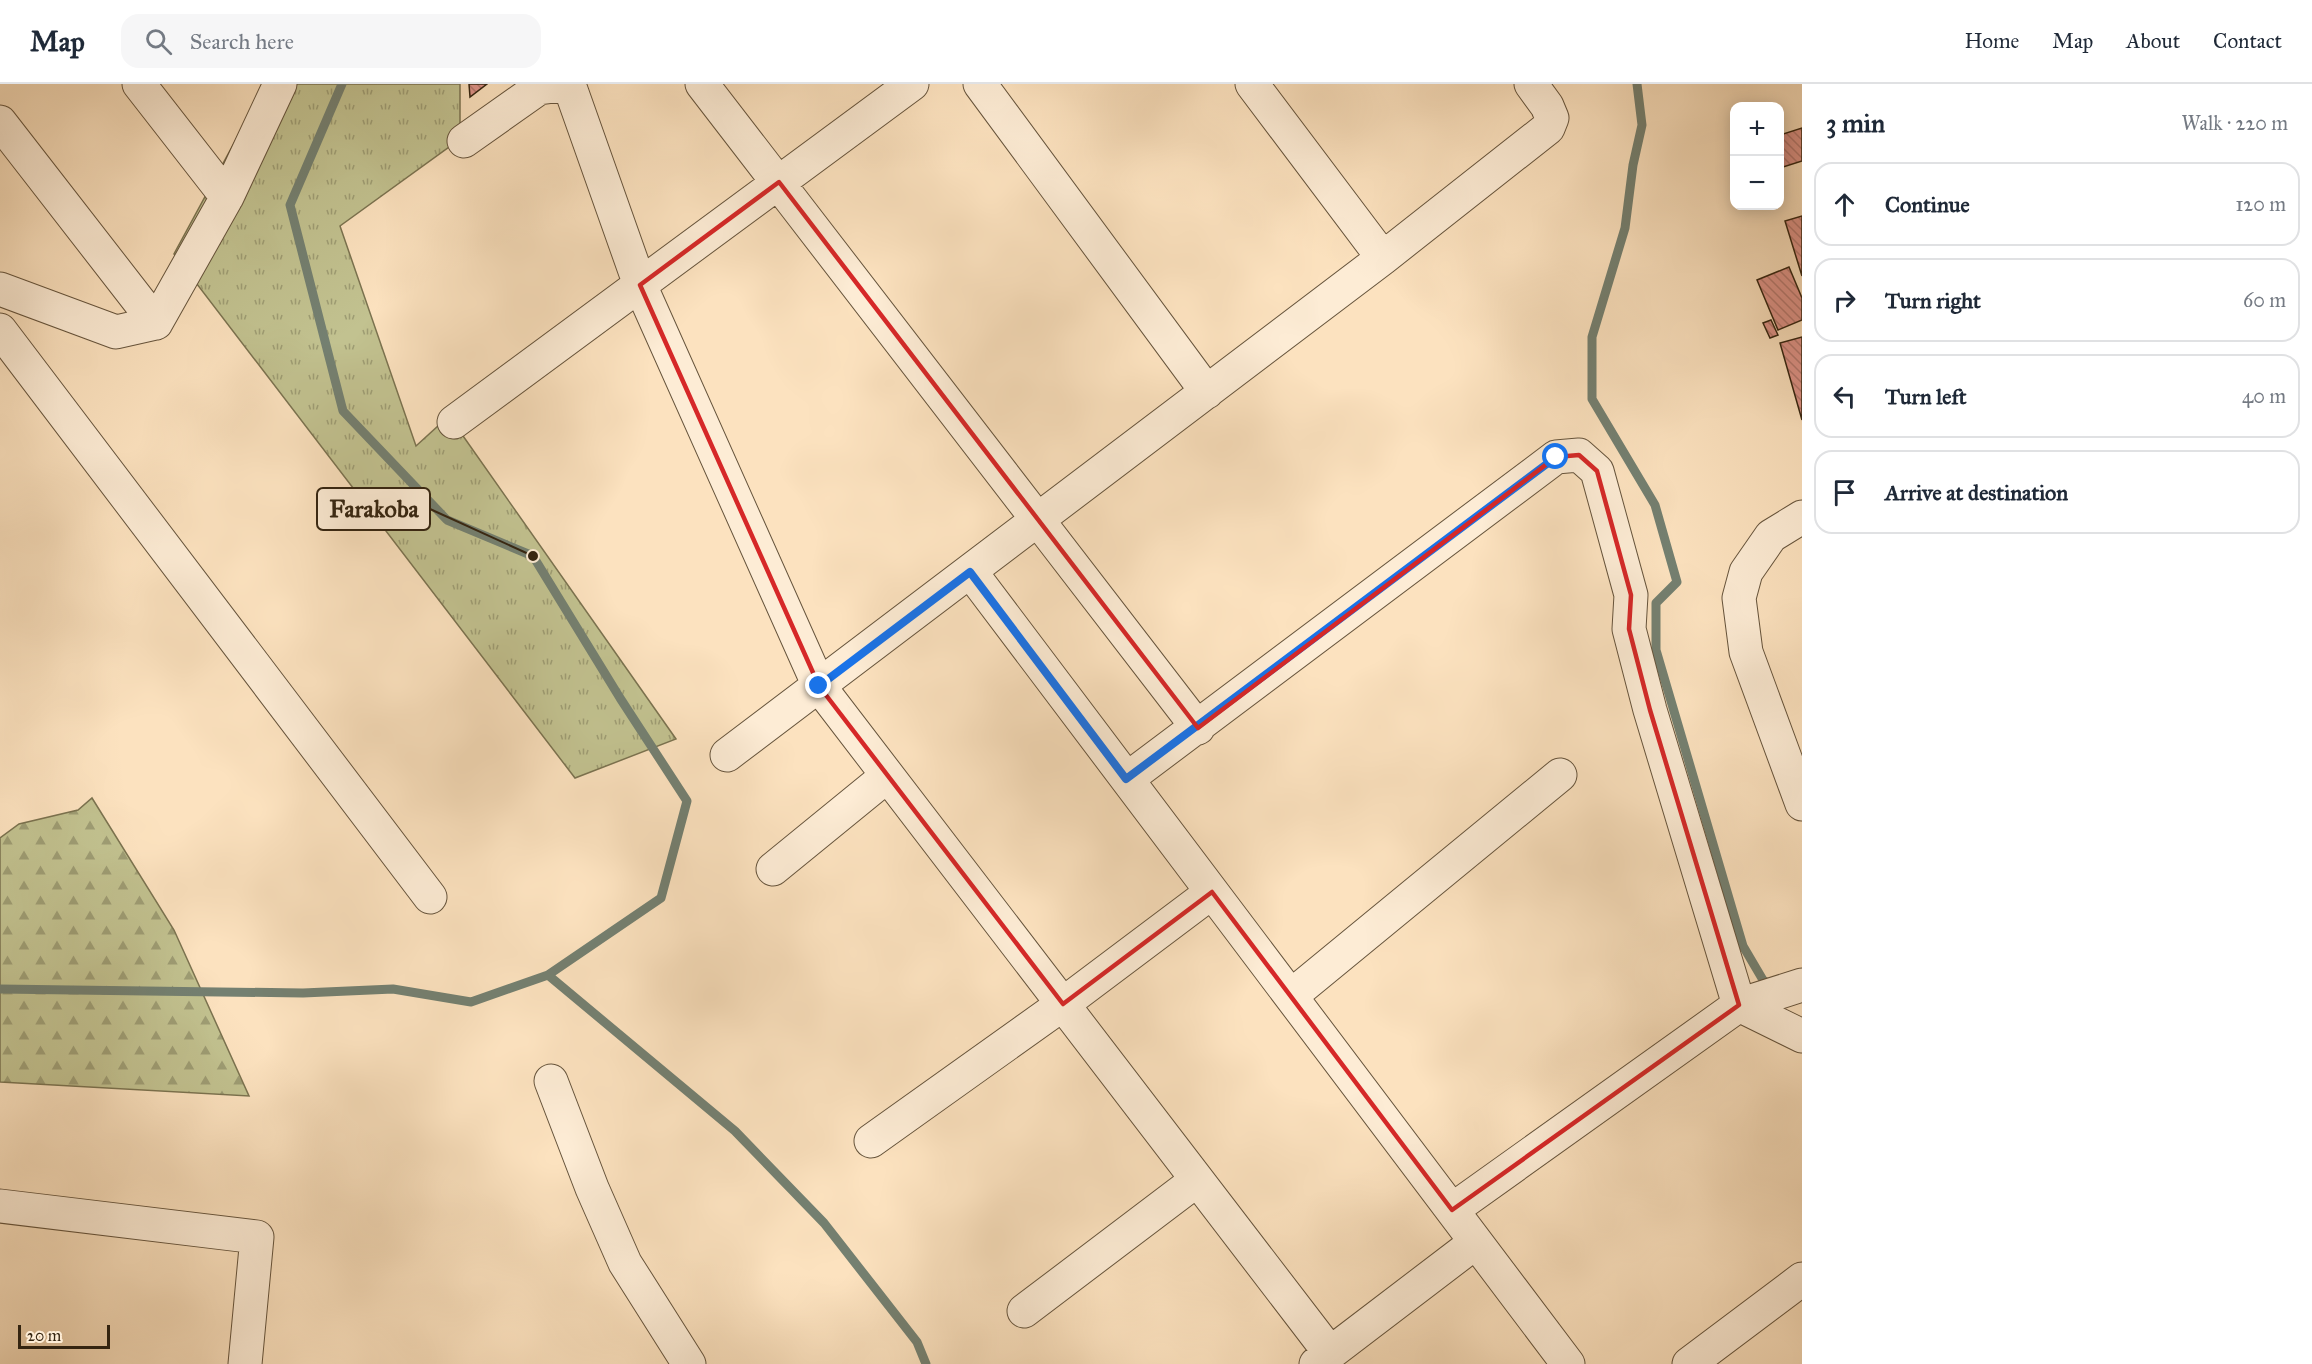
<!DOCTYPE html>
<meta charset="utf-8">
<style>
:root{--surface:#fff;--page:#f6f6f7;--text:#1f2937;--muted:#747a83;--line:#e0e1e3}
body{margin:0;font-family:"IM FELL Great Primer",serif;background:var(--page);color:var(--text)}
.controls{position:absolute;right:18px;top:18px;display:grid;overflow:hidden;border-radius:12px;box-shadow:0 3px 15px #0003}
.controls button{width:54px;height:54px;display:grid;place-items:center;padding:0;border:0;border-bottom:2px solid var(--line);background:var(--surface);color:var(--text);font:30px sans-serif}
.scale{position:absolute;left:18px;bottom:15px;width:92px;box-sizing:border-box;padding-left:6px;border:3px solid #342410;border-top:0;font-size:16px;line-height:21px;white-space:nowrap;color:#342410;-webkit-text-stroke:4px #fdecd5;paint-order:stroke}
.stop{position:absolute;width:18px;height:18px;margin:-14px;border:4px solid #1a73e8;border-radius:50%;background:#fff}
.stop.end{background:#1a73e8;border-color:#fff;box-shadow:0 2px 6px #0008}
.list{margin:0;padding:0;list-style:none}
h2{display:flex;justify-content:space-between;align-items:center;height:78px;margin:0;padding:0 24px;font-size:26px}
h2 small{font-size:20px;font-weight:400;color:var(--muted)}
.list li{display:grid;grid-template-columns:39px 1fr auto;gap:18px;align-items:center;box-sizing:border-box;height:84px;margin:0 12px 12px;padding:0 12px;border:2px solid var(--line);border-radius:18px}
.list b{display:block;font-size:22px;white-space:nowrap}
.list em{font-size:20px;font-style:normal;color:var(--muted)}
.icon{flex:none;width:33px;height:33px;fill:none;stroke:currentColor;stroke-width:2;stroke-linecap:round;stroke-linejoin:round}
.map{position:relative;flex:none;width:1802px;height:1280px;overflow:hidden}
header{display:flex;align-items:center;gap:36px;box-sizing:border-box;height:84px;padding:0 30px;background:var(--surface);border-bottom:2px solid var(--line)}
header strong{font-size:28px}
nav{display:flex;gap:33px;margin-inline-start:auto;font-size:21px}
.search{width:420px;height:54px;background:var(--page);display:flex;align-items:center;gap:15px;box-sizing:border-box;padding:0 21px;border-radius:18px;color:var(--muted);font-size:22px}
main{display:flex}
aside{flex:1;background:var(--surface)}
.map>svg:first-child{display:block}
</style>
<header>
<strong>Map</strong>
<div class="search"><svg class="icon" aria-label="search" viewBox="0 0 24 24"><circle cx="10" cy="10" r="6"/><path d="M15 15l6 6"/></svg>Search here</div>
<nav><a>Home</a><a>Map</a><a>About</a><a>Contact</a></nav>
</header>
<main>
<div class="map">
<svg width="1802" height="1280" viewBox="0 0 1802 1280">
<defs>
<pattern id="grass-tufts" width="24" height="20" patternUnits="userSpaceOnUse" patternTransform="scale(1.5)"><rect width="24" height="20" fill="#c2c290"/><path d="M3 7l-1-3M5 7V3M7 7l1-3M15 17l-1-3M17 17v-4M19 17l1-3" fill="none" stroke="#9e9d74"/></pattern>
<pattern id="forest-firs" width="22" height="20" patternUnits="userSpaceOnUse" patternTransform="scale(1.5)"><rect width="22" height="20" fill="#c2c290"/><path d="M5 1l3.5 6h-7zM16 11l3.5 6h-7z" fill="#9e9d74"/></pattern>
<pattern id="building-back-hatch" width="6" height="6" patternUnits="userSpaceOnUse" patternTransform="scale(1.5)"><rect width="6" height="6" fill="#de9389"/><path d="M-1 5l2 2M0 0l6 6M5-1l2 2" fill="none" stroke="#b5786f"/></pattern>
</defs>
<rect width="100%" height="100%" fill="#fce2bf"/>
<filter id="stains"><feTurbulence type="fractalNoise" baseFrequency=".00333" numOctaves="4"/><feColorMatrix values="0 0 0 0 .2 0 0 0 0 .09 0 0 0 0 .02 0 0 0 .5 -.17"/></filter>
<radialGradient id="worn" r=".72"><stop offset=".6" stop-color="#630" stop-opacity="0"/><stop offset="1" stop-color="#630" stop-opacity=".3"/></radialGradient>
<path fill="url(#grass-tufts)" stroke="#7b7350" stroke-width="1.5" d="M266,0h194v55l-120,87 76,220 33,-30 227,323 -101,39 -401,-524z"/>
<path fill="url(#forest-firs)" stroke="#7b7350" stroke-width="1.5" d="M92,714l82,132 75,166 -249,-14v-244l19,-14 59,-14z"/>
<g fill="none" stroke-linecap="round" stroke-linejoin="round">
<path stroke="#748071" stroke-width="9" d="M1637,0l5,41 -9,40 -8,63 -33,109v62l63,106 22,77 -21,21v47l87,296 20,34 9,6
M548,891l187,156 89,92 93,119 9,22
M0,905l303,4 90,-4 78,13 77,-27 113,-77 26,-97 -67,-103 -87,-142 -86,-36 -104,-109 -53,-206 52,-121"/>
</g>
<path fill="url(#building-back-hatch)" stroke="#342410" stroke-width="1.5" d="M469,0h18l-17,13z
M1802,44v33l-22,7v-33z
M1802,132v60l-17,-55z
M1789,183l13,31v22l-24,10 -21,-50z
M1771,236l7,15 -8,3 -7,-15z
M1802,253v83l-22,-77z"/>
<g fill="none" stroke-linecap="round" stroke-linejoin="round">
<g stroke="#66543c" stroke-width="35">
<path id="minor" d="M139,0l88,113
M702,0l496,644
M980,0l227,308
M1252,0l131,174
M0,38l156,201
M464,57l75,-53 23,-3 9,5 69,195 179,401 511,667
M0,205l116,43 40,-9 71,-126 53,-113
M0,246l430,567
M454,338l458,-338
M1802,433l-31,19 -25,36 -7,26 7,54 56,152
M970,487l598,793
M727,671l656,-497 165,-130 4,-10 -5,-12 -16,-22
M1127,695l429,-322 23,-2 18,16 34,124 -2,34 21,81 89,295 63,31
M773,785l114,-93
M1291,912l269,-221
M551,997l41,107 33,75 64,101
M871,1057l192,-137 149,-112
M0,1122l257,31 -12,127
M1452,1126l287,-205 63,-20
M1024,1227l173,-131
M1316,1280l160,-122
M1689,1280l113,-85"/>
</g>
<use href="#minor" stroke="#fdecd5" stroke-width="33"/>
</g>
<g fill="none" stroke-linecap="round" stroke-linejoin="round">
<path stroke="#1a73e8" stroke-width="8" d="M819,602l151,-114 156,207 430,-322"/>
</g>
<path fill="none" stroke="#d62828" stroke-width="4.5" stroke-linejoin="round" d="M779,98l419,546 358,-271 23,-2 18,16 34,124 -2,34 21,81 89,295 -287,205 -240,-318 -149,112 -244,-318 -179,-401z"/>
<path fill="none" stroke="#342410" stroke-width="2" d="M533 472L430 425"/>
<circle fill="#342410" stroke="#fdecd5" stroke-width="2" cx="533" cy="472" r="6"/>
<rect fill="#fdecd5" stroke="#342410" stroke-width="2" x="317" y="404" width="113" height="42" rx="6"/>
<g font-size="24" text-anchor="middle" font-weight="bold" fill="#342410">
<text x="374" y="433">Farakoba</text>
</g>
<rect width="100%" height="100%" filter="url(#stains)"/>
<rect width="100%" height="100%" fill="url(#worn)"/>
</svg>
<div class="controls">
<button>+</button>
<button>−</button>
</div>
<div class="scale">20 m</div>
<div class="stop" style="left:1556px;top:373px"></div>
<div class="stop end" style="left:819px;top:602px"></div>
</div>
<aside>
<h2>3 min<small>Walk · 220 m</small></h2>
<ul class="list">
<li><svg class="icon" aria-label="ahead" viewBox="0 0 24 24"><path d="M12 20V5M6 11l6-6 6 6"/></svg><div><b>Continue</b></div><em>120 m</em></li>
<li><svg class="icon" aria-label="right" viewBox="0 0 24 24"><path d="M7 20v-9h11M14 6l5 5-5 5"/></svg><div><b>Turn right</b></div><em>60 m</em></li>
<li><svg class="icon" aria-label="left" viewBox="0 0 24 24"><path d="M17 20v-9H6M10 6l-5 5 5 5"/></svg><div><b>Turn left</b></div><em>40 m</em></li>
<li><svg class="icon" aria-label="arrive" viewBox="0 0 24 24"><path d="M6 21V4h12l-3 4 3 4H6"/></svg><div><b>Arrive at destination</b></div></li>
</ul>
</aside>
</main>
